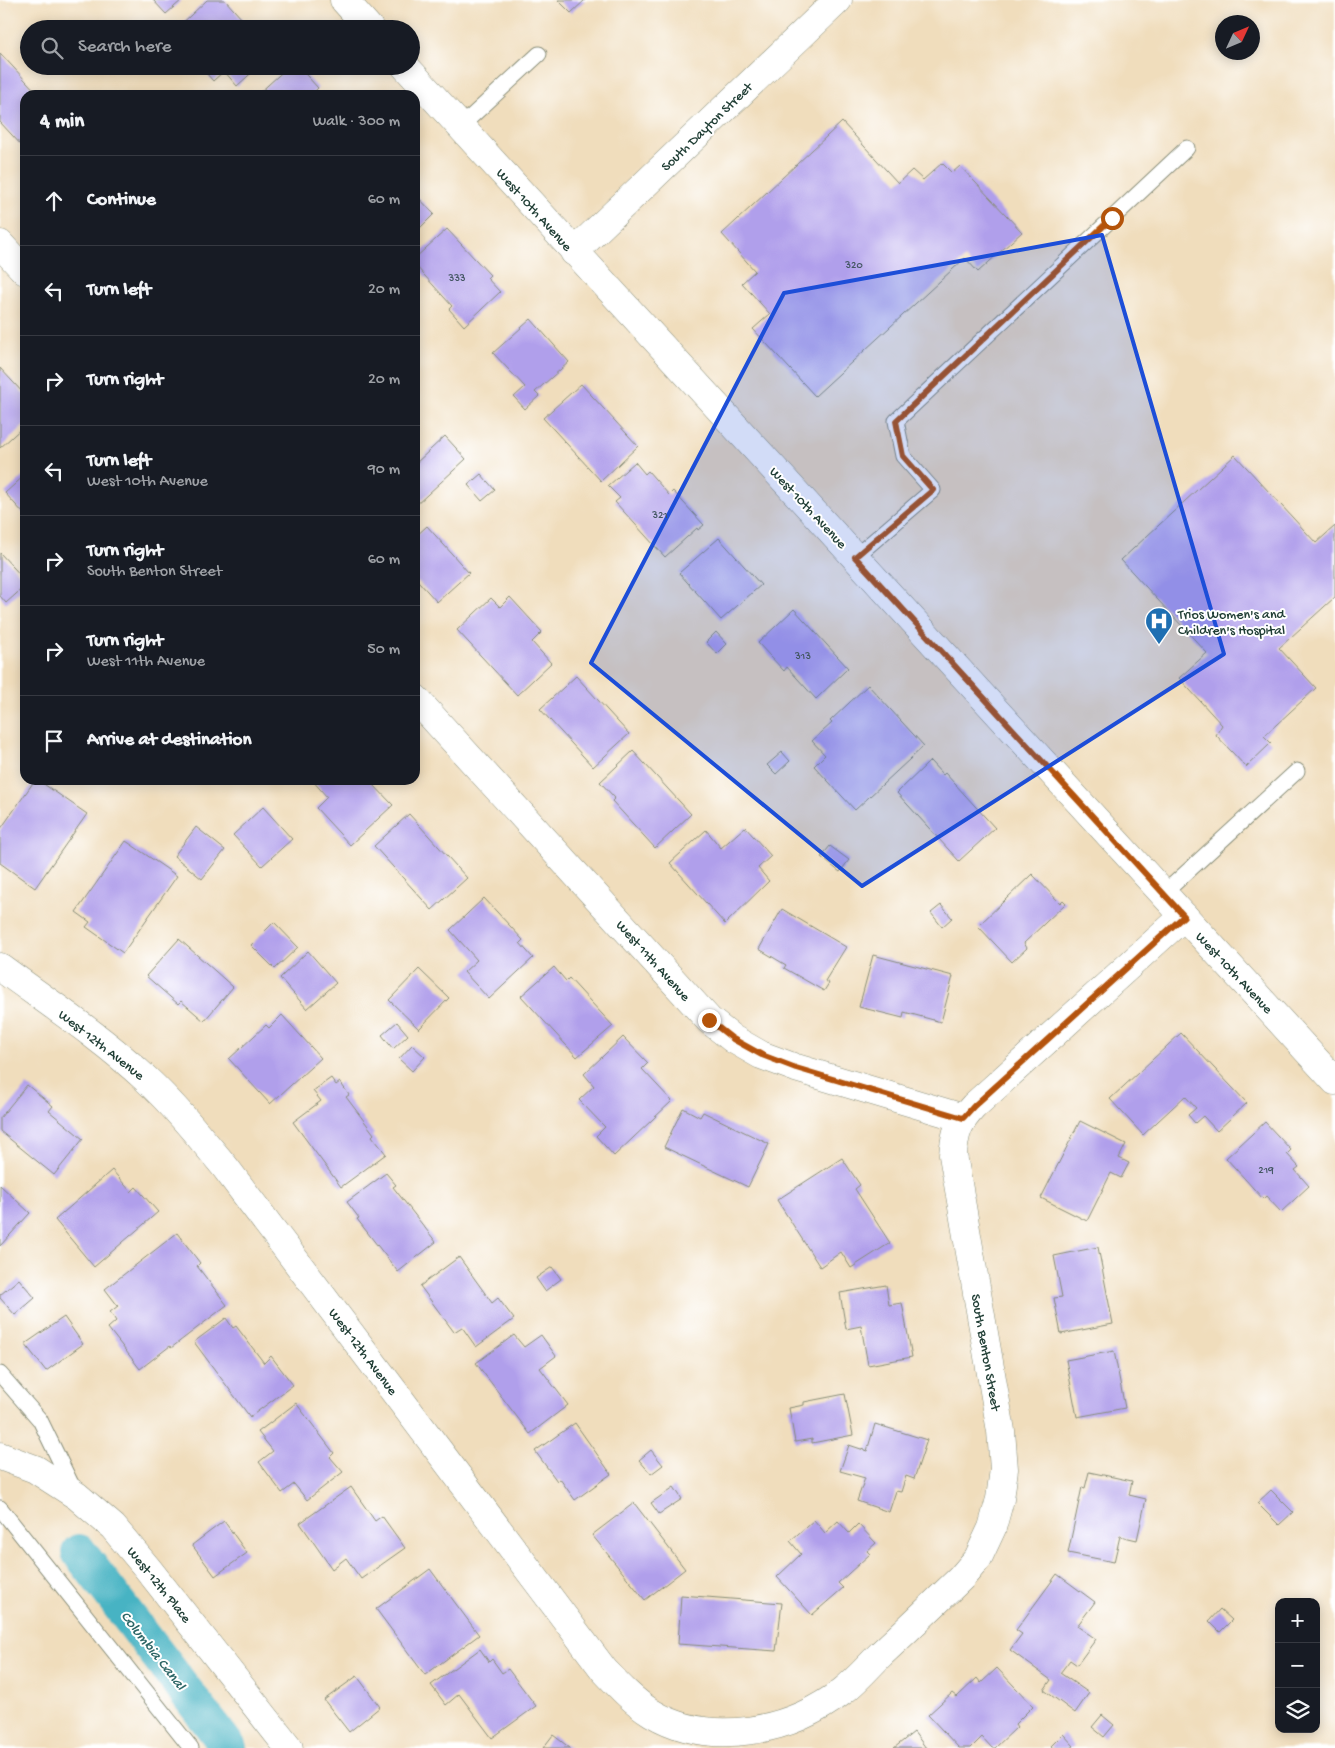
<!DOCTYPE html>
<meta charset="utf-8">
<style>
:root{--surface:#171b24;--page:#242831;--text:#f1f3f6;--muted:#9ea1a6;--line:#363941}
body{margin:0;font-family:"Gochi Hand",sans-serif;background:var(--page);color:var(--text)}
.controls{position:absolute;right:15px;bottom:15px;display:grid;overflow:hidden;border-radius:10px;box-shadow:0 2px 12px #0003}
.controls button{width:45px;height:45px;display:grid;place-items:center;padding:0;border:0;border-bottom:1px solid var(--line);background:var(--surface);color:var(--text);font:25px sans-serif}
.compass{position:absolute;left:1215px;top:15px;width:45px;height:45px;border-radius:50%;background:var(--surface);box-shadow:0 2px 12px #0003;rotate:46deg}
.stop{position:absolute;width:15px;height:15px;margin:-11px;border:4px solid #b45309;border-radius:50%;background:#fff}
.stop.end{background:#b45309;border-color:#fff;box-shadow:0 1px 5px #0008}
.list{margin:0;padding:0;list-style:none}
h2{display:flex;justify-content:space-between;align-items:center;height:65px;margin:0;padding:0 20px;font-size:21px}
h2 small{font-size:16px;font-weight:400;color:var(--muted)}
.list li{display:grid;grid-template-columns:32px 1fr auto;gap:15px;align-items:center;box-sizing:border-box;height:90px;padding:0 20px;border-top:1px solid var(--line)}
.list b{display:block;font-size:19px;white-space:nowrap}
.list p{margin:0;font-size:16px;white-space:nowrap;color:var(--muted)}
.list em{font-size:16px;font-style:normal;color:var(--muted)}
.icon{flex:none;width:28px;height:28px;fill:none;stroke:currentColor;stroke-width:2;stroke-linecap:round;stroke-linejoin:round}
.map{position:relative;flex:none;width:1335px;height:1748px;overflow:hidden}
.search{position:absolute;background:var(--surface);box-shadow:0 2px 12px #0003;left:20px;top:20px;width:400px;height:55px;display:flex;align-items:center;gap:12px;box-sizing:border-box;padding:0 18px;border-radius:28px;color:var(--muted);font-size:19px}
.panel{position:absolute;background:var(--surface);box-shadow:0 2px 12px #0003;left:20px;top:90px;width:400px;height:695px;border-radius:15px}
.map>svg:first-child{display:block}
</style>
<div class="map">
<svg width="1335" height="1748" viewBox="0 0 1335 1748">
<rect width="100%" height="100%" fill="#fff"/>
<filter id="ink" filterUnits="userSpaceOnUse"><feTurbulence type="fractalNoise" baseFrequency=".02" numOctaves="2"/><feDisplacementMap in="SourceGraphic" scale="10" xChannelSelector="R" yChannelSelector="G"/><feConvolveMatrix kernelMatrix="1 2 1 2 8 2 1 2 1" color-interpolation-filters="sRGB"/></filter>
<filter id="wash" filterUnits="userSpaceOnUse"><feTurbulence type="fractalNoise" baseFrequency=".0096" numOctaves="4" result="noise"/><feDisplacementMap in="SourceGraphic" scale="20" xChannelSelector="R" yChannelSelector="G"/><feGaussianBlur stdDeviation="1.12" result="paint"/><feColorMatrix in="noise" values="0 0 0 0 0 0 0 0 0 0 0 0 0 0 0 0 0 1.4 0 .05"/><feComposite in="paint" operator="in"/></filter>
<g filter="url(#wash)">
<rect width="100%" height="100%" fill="#f0ddbc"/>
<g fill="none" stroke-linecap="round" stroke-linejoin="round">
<path stroke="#47b3c3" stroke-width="36" d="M79,1552l150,196"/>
</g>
<g id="blocks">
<path fill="#b09feb" d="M153,0h29l-16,14z
M207,0h18l26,29h-75z
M558,0h27l-14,13z
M0,53l39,42h-14v50l-2,2 -23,-25z
M200,66h59l-22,20 -13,-15 -11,10z
M289,66h9l20,22 -5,5 2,2h-58z
M842,122l56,61 14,-13 11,10 19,-17 10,10 8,-7 62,66 -44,40 -13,-14 -150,138 -62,-67 17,-15 -28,-31 13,-12 -33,-37z
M415,194l19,20 -19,19z
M447,229l43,46 -3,3 13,14 -36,34 -15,-17 3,-3 -37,-41v-7z
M531,319l38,43 -34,30 4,4 -14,13 -11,-12 11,-10 -32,-34z
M0,368l25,27v30l-25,23z
M581,384l57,62 -37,35 -58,-63z
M445,436l21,23 -51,47v-42z
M1235,455l81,88 19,-17v71l-56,51 37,40 -52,48 7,7 -25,24 -30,-32 6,-10 -43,-47 28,-25 -86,-93z
M635,462l10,12 3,-3 21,24 4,-4 31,34 -6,5 -1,-2 -32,29 -50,-55 5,-4 -12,-12z
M481,474l14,16 -13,11 -14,-16z
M25,475v40l-20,-22z
M427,526l42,47 -32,29 -19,-21 -3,3v-47z
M719,538l42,47 -40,35 -42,-47z
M0,553l25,27v6l-19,17 -6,-7z
M510,597l32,35 -10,10 19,21 -34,32 -60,-65 34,-32 9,9z
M794,609l54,59 -32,31 -29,-32 -3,4 -26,-28z
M716,632l11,12 -10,10 -11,-12z
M576,676l53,58 -36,33 -53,-58z
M868,685l56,61 -69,64 -41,-44 11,-11 -13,-14 20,-18 -2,-2z
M633,751l58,63 -36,34 -43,-47 3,-3 -15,-16z
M782,752l8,9 -14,13 -9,-9z
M930,761l13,14 2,-2 50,55 -36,33 -62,-68z
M35,780h3l49,34 -52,74 -35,-25v-33z
M312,780h57l24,25 -43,40 -34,-37 11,-11z
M263,807l29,32 -30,27 -29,-31z
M409,814l58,64 -35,32 -58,-64z
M196,827l29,23 -23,29 -28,-23z
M745,827l26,29 -13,12 11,13 -44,43 -55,-61 36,-33 15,18z
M126,841l51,35 -54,77 -37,-26 4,-5 -14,-10z
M830,846l19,14 -9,12 -19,-15z
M1032,874l28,29 3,-3 3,3 -42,40 3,5 -15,14 -34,-36z
M484,898l39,42 -3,3 13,15 -44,41 -25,-27 13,-12 -27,-30z
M941,905l11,13 -10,9 -11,-14z
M782,909l64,38 -21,34 4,2 -5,8 -40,-23 2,-3 -27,-16z
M274,922l24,25 -23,22 -24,-24z
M179,939l54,48 -29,34 -23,-20 -3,3 -32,-28z
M308,951l28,32 -29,26 -27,-31z
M873,955l80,21 -12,46 -37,-10 -1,6 -44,-11z
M554,967l12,14 3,-3 44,48 -36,31 -56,-61z
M419,969l30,29 -30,31 -30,-29z
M282,1015l39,43 -51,46 -41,-45 37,-34 3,3z
M397,1022l11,13 -15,14 -11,-14z
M1181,1033l66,70 -30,28 -14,-15 -8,7 -7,-8 8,-7 -11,-12 -42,39 -33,-36z
M623,1037l25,26 -6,6 30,32 -58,55 -18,-20 9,-9 -26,-27 15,-14 -10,-12z
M412,1045l13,12 -13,14 -13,-12z
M331,1078l5,7 4,-3 9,13 -3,2 28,37 -2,2 14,18 -45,33 -48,-65 28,-21 -8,-10z
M27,1085l26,21 -4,5 34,28 -29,36 -54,-44v-13z
M683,1108l17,9 3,-5 66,32 -21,43 -84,-40z
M1080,1121l46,23 -7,14 10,5 -8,15 -10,-5 -24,48 -46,-23z
M1265,1122l26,28 -4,4 12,13 -4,3 14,16 -28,26 -15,-16 -3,3 -37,-41z
M842,1158l18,27 -5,4 35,54 -39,25 -10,-16 -21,15 -43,-67z
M112,1170l19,22 5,-5 22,25 -64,55 -39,-47z
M386,1173l10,12 -3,2 43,55 -38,30 -41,-53 2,-1 -12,-16z
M0,1185l30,28 -30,33z
M177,1233l23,30 -3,3 30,39 -56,43 -1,-2 -30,23 -32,-41 8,-7 -6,-9 8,-6 -13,-17z
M1098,1247l15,77 -52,10 -7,-36 8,-1 -8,-41z
M459,1257l33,46 6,-5 16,21 -38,28 -14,-20 -8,5 -34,-46z
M552,1267l9,12 -16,12 -9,-13z
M19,1279l16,19 -20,17 -15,-17v-3z
M886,1285l3,20 13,-2 10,54 -44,8 -7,-39 -15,3 -6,-36z
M64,1317l19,27 -37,27 -21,-27z
M226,1318l7,10 3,-2 28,37 7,-7 22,29 -43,32 -56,-75z
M514,1335l10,12 17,-12 15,21 -16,12 28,37 -38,29 -54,-71z
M1114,1351l11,57 -48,9 -11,-57z
M845,1394l8,41 -41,8v-4l-17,3 -6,-34 15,-3v-3z
M296,1403l38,50 -4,4 13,15 -36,28 -13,-16 -12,9 -23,-31 14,-11 -15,-19z
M575,1423l36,51 -36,26 -15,-21 -3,2 -22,-30z
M875,1424l52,16 -13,39 -8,-3 -5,16 -5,-1 -7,21 -32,-11 8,-23 -25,-7 9,-26 18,6z
M651,1450l12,15 -12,9 -12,-14z
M1089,1472l43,9 -3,14 17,4 -9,41 -17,-4 -6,26 -46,-9 14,-66 3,1z
M351,1487l24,34 7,-5 23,32 -44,31 -15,-21 -14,11 -32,-46z
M674,1487l8,12 -23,15 -8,-11z
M1271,1490l22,22 -14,13 -22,-22z
M634,1503l51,66 -40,31 -53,-65z
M814,1520l11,13 13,-12 11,12 9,-9 18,19 -9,8 3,3 -32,29 5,5 -31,27 -35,-38 24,-23 -11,-13z
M224,1521l23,32 -32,23 -23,-31z
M430,1569l49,66 -54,40 -49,-66z
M1057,1574l38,28 -18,24 19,13 -19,26 -7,-5 -10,13 29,20 -14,20 -31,-23 7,-10 -41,-30 12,-16 -6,-4z
M681,1595l101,8 -6,48 -98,-7z
M1220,1609l12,11 -12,12 -11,-11z
M480,1649l9,13 3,-3 10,14 6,-4 28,37 -44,32 -33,-44 -13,11 -15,-20z
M997,1668l36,38 -18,18 2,3 -22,21h-3l-10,-11 -11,11h-12l-31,-33 24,-22 5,4 20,-19 4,5z
M357,1676l23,31 -31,25 -25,-32z
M1102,1715l12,10 -10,12 -12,-10z
M914,1732l12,16h-32z
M1063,1734l11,12 -3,2h-18l-2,-2z
M553,1735l17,13h-27z"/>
</g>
</g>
<g filter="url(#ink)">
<use href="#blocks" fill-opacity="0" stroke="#888d78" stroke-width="1"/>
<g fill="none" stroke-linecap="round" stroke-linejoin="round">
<g stroke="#888d78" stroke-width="17">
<path id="lane" d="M460,127l79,-73
M855,557l78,-67 -30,-34 -7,-35 291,-273
M1163,894l134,-123
M0,1374l40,46 34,70
M0,1508l191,240"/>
</g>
<g stroke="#888d78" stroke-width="29">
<path id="street" d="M0,244l25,27
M415,698l294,322 24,19 28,16 35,13 167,50
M0,967c49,36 101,70 146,112 29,27 54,58 79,88l379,503c15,16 29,31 48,43 59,35 138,19 191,-22 14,-11 26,-25 38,-37 27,-25 53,-50 80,-76l17,-20 14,-30 8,-29 4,-30 -3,-38 -48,-276c2,-23 5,-32 21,-49l210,-190
M0,1456l35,13 42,27 36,31 35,42 141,179"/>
</g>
<g stroke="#888d78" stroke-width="29">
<path id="secondary" d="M344,0l26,29
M405,66l930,1015
M574,252l264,-252"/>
</g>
<use href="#lane" stroke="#fff" stroke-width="15"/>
<use href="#street" stroke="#fff" stroke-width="28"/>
<use href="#secondary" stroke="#fff" stroke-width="28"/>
</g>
</g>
<g fill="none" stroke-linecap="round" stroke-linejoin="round" filter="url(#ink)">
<path stroke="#b45309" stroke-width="6" d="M709,1020l24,19 29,16 34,13 167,50 11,-12 210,-190 -329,-359 78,-67 -30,-34 -7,-35 216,-203"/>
</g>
<path fill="#1d4ed8" fill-opacity="0.2" stroke="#1d4ed8" stroke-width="4" stroke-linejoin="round" d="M1102,235l122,419 -362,232 -271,-223 193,-370z"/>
<defs>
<g id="hospital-pin" transform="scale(1.4375)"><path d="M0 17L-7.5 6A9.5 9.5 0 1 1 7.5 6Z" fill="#1f6fb2" stroke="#fff"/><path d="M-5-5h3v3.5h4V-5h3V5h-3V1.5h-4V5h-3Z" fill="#fff"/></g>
</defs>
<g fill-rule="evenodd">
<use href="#hospital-pin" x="1159" y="621"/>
</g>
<g text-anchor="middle" stroke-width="4" stroke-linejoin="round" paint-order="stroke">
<g font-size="11" fill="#435662">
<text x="854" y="268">320</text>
<text x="457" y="281">333</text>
<text x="660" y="518">321</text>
<text x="803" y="659">313</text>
<text x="1266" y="1173">219</text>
</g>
<g font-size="14" fill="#1f3d34" stroke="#fff">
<text transform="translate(706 126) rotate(-44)" y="5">South Dayton Street</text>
<text transform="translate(535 209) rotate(48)" y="5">West 10th Avenue</text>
<text transform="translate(809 507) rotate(47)" y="5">West 10th Avenue</text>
<text transform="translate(654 960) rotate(48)" y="5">West 11th Avenue</text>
<text transform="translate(1235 972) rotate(47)" y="5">West 10th Avenue</text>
<text transform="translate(102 1044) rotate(38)" y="5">West 12th Avenue</text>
<text transform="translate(364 1351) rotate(53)" y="5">West 12th Avenue</text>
<text transform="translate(987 1352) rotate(80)" y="5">South Benton Street</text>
<text transform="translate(160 1584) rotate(51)" y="5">West 12th Place</text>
</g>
<g font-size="14" fill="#1f3d34" stroke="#fff" text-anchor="start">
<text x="1178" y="618">Trios Women's and<tspan x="1178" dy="16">Children's Hospital</tspan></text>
</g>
<g font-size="15" font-style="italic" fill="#2d6666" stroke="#fff">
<text transform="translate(154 1650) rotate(52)" y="5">Columbia Canal</text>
</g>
</g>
</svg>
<div class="controls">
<button>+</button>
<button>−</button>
<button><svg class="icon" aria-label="layers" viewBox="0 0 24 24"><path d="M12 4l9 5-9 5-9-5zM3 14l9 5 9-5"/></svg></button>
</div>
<svg class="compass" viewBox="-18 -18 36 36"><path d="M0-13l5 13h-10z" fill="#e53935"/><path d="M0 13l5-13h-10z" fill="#9ea1a6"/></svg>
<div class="stop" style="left:1112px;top:218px"></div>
<div class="stop end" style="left:709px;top:1020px"></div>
<div class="search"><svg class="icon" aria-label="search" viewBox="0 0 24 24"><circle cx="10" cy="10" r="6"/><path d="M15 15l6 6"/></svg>Search here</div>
<section class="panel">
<h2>4 min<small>Walk · 300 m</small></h2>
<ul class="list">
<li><svg class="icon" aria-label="ahead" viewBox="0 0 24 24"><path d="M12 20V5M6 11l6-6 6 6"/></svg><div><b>Continue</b></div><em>60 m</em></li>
<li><svg class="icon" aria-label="left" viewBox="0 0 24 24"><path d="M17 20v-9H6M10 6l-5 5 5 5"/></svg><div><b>Turn left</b></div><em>20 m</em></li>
<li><svg class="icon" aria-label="right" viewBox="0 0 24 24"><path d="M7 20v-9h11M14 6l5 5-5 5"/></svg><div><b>Turn right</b></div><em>20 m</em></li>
<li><svg class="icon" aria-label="left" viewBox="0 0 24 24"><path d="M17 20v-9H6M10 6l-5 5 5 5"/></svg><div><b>Turn left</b><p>West 10th Avenue</p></div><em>90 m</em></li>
<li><svg class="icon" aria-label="right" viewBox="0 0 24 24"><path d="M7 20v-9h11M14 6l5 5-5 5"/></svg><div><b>Turn right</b><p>South Benton Street</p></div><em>60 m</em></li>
<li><svg class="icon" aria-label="right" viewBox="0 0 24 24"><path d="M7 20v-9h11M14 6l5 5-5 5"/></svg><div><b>Turn right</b><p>West 11th Avenue</p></div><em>50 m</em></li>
<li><svg class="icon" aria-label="arrive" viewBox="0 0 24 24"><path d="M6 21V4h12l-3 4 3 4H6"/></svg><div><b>Arrive at destination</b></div></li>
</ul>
</section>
</div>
